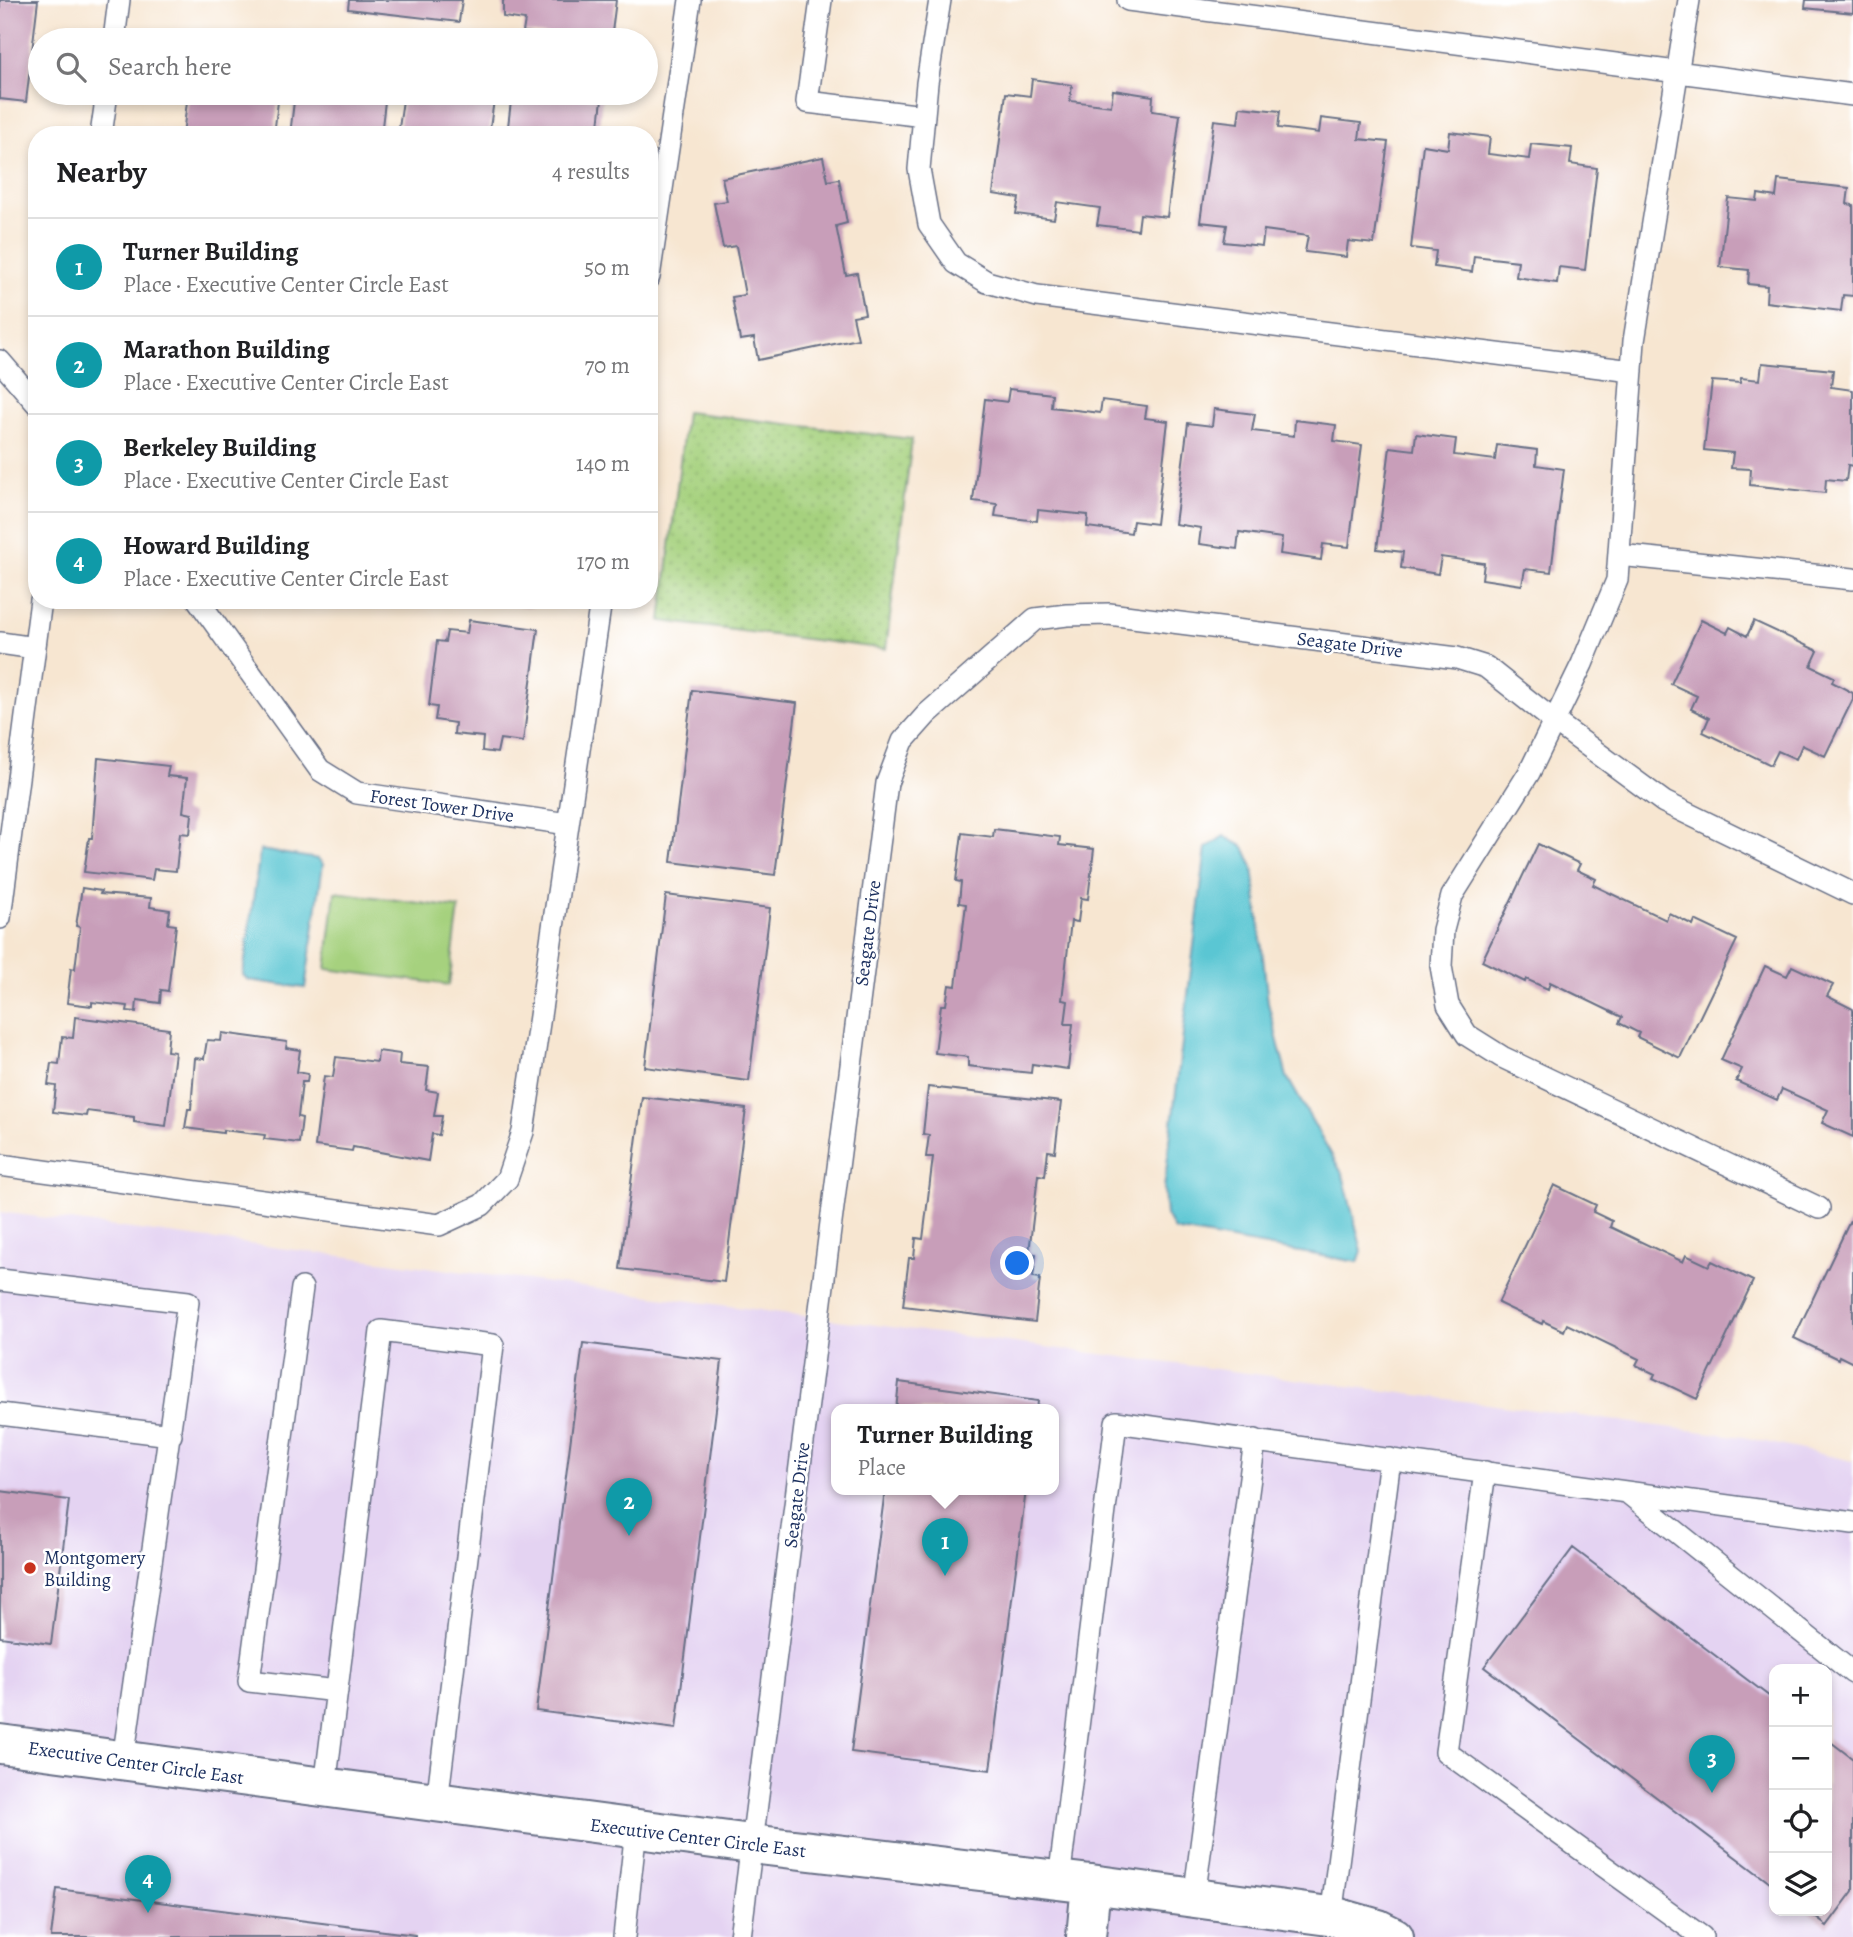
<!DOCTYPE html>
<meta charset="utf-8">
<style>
:root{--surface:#fff;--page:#f6f6f6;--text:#202124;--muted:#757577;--line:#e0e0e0;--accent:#7c3aed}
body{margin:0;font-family:Alegreya,serif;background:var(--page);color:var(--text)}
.controls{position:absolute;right:21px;bottom:21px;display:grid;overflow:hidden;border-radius:14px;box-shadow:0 4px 10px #0003}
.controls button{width:63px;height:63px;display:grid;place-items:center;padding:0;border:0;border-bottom:2px solid var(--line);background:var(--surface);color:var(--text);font:35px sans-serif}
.you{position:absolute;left:1018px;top:1264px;width:24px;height:24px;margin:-18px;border:5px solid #fff;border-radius:50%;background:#1a73e8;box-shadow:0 0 0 10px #1a73e833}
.badge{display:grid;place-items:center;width:46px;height:46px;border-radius:50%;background:var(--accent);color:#fff;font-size:23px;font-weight:700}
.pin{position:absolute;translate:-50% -58px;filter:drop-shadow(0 2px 4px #0008)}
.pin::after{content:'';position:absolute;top:37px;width:24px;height:21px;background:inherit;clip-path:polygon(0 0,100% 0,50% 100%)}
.popup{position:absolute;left:831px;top:1404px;width:228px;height:91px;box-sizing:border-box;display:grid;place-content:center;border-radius:14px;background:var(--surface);filter:drop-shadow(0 2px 5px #0005);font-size:23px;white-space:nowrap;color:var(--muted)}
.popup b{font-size:26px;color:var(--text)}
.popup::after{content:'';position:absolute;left:50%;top:100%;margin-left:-14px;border:14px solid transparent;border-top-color:var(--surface)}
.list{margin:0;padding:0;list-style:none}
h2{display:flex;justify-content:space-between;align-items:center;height:91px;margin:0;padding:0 28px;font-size:30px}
h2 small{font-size:23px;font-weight:400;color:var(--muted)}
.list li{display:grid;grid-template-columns:46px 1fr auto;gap:21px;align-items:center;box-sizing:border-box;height:98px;padding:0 28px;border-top:2px solid var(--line)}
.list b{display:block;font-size:26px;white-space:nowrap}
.list p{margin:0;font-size:23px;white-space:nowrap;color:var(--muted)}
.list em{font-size:23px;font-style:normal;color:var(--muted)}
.icon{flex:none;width:38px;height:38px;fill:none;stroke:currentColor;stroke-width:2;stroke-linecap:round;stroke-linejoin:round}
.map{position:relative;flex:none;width:1853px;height:1937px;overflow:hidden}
.search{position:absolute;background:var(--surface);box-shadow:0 4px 10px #0003;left:28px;top:28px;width:630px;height:77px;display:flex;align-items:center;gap:18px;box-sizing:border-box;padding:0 24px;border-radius:38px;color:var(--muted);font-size:26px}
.panel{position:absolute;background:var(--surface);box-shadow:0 4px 10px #0003;left:28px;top:126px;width:630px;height:483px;border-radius:28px}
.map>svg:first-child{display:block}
</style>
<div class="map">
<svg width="1853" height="1937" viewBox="0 0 1853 1937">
<defs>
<pattern id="park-dots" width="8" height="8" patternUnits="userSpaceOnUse" patternTransform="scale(1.75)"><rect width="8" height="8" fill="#a6d17e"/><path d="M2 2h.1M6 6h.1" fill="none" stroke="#8eb46f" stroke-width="1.8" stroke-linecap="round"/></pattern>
</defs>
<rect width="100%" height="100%" fill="#fff"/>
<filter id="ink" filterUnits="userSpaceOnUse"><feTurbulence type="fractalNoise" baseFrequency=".0143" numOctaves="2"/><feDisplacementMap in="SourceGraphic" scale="14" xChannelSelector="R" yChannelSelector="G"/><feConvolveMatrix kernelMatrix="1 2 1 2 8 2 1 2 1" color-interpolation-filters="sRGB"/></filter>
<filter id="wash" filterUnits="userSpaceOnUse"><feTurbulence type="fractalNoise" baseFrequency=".00686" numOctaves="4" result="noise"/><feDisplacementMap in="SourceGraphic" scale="28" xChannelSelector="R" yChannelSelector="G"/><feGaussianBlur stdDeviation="1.57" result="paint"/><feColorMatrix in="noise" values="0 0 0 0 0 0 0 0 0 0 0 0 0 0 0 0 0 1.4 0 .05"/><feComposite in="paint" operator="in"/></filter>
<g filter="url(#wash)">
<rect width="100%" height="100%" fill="#f7e6d1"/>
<path fill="#e4d3f2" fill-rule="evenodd" d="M0,1212l1743,225 110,24v476h-1853zM836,1410h218v80h-218zM1774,1669h53v242h-53z"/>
<path fill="#a6d17e" stroke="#60806e" stroke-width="2" d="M335,892l124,16 -10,77 -123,-16z"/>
<path fill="url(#park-dots)" stroke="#60806e" stroke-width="2" d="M686,412l226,27 -26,210 -225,-28z"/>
<path fill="#5ac6d3" stroke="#3a7a98" stroke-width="2" d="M1224,836l20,11 9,20 15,136 19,74 56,98 19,76 -4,11 -184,-32 -8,-15 -2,-26 42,-341z
M260,850l58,9 5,5 -18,124 -57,-8 -5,-5z"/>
<g id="blocks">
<path fill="#c89eb9" d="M0,0h38l-12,102 -26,-3z
M349,0h113l-3,22 -111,-13z
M503,0h113l-5,40 -44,-3v3h-15v-5l-29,-3 2,-12 -22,-3z
M1806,0h47v13l-48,-5z
M1032,79l40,6 -2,16 41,5 2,-16 40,6 -1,15 28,4 -13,102 -27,-3 -2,16 -41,-5 3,-17 -43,-6 -3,17 -38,-5 3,-16 -26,-4 13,-101 24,3z
M188,93h91l-5,42h-91z
M295,93h91l-5,42h-91z
M404,93h91l-6,42h-91z
M512,93h40l50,6 -4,36h-91z
M1240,107l40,4 -2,17 41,5 2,-15 40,5 -2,16 29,3 -14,102 -26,-3 -2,16 -41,-5 3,-16 -44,-6 -2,16 -38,-4 3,-17 -27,-3 14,-102 24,3z
M1450,132l40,5 -2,17 41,5 2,-15 41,4 -2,16 27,4 -12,102 -26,-3 -2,16 -41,-6 2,-16 -44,-5 -2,16 -38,-5 2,-16 -25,-3 12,-103 25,4z
M823,157l5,24 11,-2 8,44 -11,3 10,49 11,-2 8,41 -12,2 5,23 -100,21 -4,-22 -14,2 -8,-43 13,-2 -9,-49 -13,2 -9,-45 13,-2 -5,-23z
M1778,180l71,8 -2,16 6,1v91l-10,-1 -2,16 -75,-9 1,-16 -19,-2 1,-14 -29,-3 8,-69 29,3 1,-7 18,3z
M1762,363l71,7 -2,17 22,3v76l-5,-1 -2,16 -20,-2 -1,14 -75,-8 1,-16 -20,-1 2,-15 -29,-3 8,-69 28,2 1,-5 19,2z
M1009,389l43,5 -1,13 49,6 2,-13 45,6 -2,12 23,3 -12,103 -23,-3 -2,12 -44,-6 1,-12 -50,-5 -1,11 -42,-5 2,-12 -24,-3 12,-102 22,3z
M1214,409l41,5 -3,17 42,5 1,-16 41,5 -2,16 28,4 -13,102 -26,-3 -2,16 -41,-6 2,-16 -43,-6 -2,17 -38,-5 2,-16 -26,-4 13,-101 24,3z
M1416,434l40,5 -2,16 41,5 2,-15 40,5 -1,15 28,4 -13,103 -26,-3 -3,16 -40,-6 2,-16 -43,-6 -3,17 -37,-6 2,-16 -26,-3 13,-102 24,3z
M488,600h45l-1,7 -44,-5z
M469,620l69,9 -15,113 -23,-3 -3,14 -15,-2 1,-14 -29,-3 1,-11 -20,-3 2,-13 -8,-1 8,-65 8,1 2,-11 20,2z
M1701,620l26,13 3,-6 17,9 7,-15 64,30 -7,15 23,11 -2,5 21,11v6l-28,57 -23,-11 -6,14 -18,-8 -7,14 -68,-33 6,-14 -18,-9 6,-13 -26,-12z
M692,690l105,13 -22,172 -104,-13z
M98,758l71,8 -2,10 20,2 -4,34 9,2 -2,20 -10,-1 -4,38 -22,-2 -2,11 -68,-8 5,-34h3z
M994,829l66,8 -1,8 35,4 -6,50 -7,-1 -3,24 -7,-1 -9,79 6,1 -3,23h8l-5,45 -36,-5 -1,9 -63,-7v-9l-33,-4 6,-48h5l3,-20 7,1 10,-82 -7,-1 2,-21 -5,-1 6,-48 31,4z
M1538,844l42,20 -3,6 19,9 -3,6 73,35 3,-7 24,12 2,-5 42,20 -57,118 -43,-21 2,-4 -20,-10 3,-6 -72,-35 -2,7 -22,-10 -1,3 -43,-21z
M82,888l19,3 -1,3 51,4 -1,9 20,3 -2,14 8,1 -8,66 -7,-1 -1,13 -23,-3 -1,12 -9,-1 1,-5 -36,-4v4l-25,-3 4,-35 4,1 5,-42 -4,-1z
M666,895l104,13 -21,173 -104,-14z
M1765,966l22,10 5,-10 41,19 -6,11 26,13v128l-31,-14 6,-13 -46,-21 -5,11 -41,-19 6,-12 -21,-9z
M75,1017l94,12 -2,22 8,1 -9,74 -32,-4v-5l-47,-6 -1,5 -33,-4 3,-26 -8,-1 3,-22 8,1 3,-27 11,1z
M222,1033l65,9 -1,6 14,2 -3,22 11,2 -1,8h-5l-4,35 4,1 -3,25 -35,-4 1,-4 -42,-5v3l-38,-5 3,-19h3l4,-51 9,1 3,-19 14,1z
M378,1051l22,3 -1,10 30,3 -3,23 12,2 -4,24h8l-3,19 -7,-1 -4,27 -75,-14 -1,4 -37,-5 9,-70 9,1 3,-20 41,5z
M928,1087l133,15 -6,50 -7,-1 -3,25 -7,-1 -9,78 7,1 -3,23 7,1 -5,44 -132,-16 6,-48h5l2,-20 7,1 10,-82h-7l3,-22 -6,-1z
M642,1097l104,12 -22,173 -104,-13z
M1554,1185l42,20 -3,7 19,9 -2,6 73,35 3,-7 23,11 3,-5 41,20 -56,118 -44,-21 2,-4 -19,-9 3,-6 -72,-35 -3,7 -21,-10 -1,3 -44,-21z
M1850,1221l3,1v141l-14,-7 -1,3 -44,-21z
M583,1343l139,18 -46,368 -140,-18z
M899,1382l139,19 -1,9h-141z
M885,1490h141l-36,280 -139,-18z
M0,1491l69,9 -18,144 -51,-7z
M1573,1548l201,152v186l-290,-219z
M1827,1739l26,20v132l-26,35 -20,-15h20z
M57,1889l358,46v2h-364z"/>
</g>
</g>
<g filter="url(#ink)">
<use href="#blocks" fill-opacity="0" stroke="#686f86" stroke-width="2"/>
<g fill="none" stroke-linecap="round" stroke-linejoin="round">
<g stroke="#686f86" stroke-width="24">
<path id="service" d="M821,0l-14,102 117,14
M940,0l-13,83 -8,86 10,55 27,39 31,19 50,14 595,75
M1128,0l725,95
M1689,0l-55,341 -17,239 -35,84 -53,109 -77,123 -9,34 -2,36 7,39 19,30 35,22 317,151
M114,40l5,-40
M101,135l6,-42
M649,277l41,-277
M0,361l37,43
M1619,555l234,24
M198,600l122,170 37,23 211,31
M0,643l35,5
M0,918l41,-318
M0,1165l439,60 43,-20 25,-26 16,-47 78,-532
M0,1280l188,22 -65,458
M302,1288l-53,393 88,10
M0,1414l171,21
M1485,1472l-39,280 256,185
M1628,1493l225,180
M325,1787l56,-456 112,14 -56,457
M1059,1880l57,-458 737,101
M1194,1898l61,-458
M1331,1917l59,-458
M624,1937l12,-108
M740,1937l147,-1154 16,-42 24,-27 108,-95 32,-4 42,-1 348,44 29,9 68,54 110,81 189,92"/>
</g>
<g stroke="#686f86" stroke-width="42">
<path id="minor" d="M0,1744l751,100 340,40 245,33 42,12 16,8
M1086,1937l5,-53"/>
</g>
<use href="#service" stroke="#fff" stroke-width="21"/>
<use href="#minor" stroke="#fff" stroke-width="38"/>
</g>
</g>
<circle fill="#c8321e" stroke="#fff" stroke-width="2.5" cx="30" cy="1568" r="7"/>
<g text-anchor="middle" stroke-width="5" stroke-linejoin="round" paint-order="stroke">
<g font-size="19" fill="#1b2f5e" stroke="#fff">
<text transform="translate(1350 644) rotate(7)" y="7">Seagate Drive</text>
<text transform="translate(442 805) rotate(8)" y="7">Forest Tower Drive</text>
<text transform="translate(867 933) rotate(-83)" y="7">Seagate Drive</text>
<text transform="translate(796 1495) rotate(-83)" y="7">Seagate Drive</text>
<text transform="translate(136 1762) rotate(8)" y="7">Executive Center Circle East</text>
<text transform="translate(698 1837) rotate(7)" y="7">Executive Center Circle East</text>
</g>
<g font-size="19" fill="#1b2f5e" stroke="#fff" text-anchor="start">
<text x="44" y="1564">Montgomery<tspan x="44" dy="22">Building</tspan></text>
</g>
</g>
</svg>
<div class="controls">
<button>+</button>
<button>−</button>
<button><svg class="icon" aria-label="locate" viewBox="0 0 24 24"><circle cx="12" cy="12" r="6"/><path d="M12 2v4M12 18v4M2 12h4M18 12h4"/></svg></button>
<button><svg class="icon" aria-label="layers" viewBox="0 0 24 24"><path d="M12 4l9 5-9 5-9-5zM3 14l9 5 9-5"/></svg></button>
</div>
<div class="you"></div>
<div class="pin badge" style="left:945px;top:1576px;background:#0f9aa8">1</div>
<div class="popup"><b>Turner Building</b>Place</div>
<div class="pin badge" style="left:629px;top:1536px;background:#0f9aa8">2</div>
<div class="pin badge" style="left:1712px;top:1793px;background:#0f9aa8">3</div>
<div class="pin badge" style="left:148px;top:1913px;background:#0f9aa8">4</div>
<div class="search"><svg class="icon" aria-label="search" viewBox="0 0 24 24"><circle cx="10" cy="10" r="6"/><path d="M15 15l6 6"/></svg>Search here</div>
<section class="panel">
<h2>Nearby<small>4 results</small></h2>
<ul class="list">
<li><span class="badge" style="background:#0f9aa8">1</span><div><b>Turner Building</b><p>Place · Executive Center Circle East</p></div><em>50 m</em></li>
<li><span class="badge" style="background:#0f9aa8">2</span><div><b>Marathon Building</b><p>Place · Executive Center Circle East</p></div><em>70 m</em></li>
<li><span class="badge" style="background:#0f9aa8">3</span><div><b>Berkeley Building</b><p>Place · Executive Center Circle East</p></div><em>140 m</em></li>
<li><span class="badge" style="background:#0f9aa8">4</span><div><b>Howard Building</b><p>Place · Executive Center Circle East</p></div><em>170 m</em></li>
</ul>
</section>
</div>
